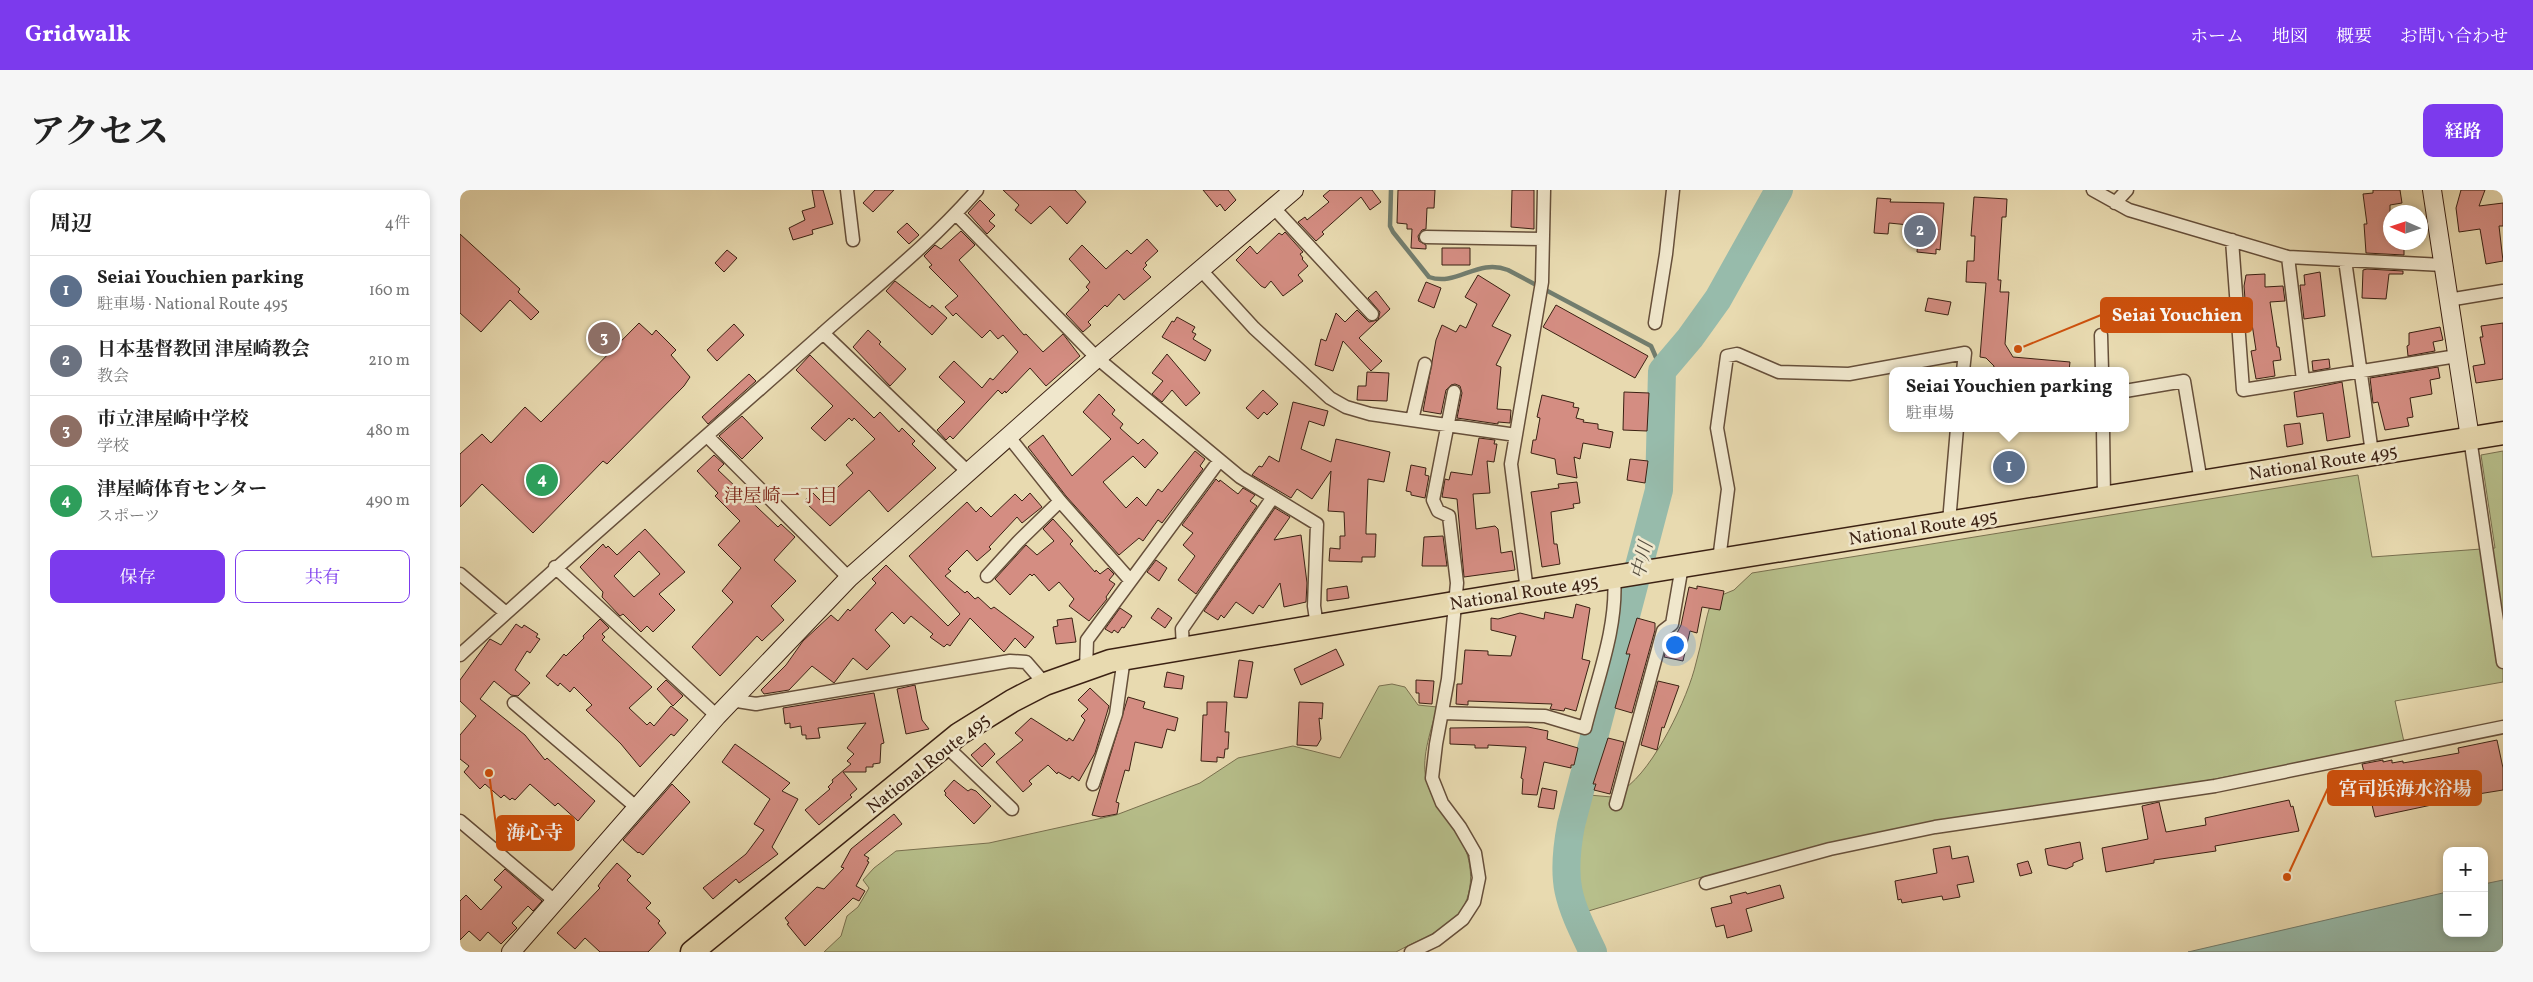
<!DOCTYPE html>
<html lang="ja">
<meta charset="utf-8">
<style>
:root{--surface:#fff;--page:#f6f6f6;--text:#222;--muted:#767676;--line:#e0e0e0;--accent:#7c3aed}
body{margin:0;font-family:Vollkorn,"Noto Serif JP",serif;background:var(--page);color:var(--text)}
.controls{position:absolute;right:15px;bottom:15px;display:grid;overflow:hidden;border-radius:10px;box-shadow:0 2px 8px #0003}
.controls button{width:45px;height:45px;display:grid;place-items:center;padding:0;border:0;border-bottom:1px solid var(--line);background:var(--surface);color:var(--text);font:25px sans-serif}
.compass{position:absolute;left:1923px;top:15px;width:45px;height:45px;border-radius:50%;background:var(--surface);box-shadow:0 2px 8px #0003;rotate:273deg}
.you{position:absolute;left:1214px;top:454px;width:18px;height:18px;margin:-12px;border:4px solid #fff;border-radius:50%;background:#1a73e8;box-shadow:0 0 0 8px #1a73e833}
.badge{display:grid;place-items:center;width:32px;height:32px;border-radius:50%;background:var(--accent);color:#fff;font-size:16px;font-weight:700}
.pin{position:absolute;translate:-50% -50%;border:2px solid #fff;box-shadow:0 1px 5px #0006}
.popup{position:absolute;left:1429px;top:177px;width:240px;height:65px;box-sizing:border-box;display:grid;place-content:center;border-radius:10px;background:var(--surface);filter:drop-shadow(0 1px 4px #0005);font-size:16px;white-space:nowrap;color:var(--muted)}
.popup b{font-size:19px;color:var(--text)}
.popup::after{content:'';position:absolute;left:50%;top:100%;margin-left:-10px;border:10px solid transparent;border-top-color:var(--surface)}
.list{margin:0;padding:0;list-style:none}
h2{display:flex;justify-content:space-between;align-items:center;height:65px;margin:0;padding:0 20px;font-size:21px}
h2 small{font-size:16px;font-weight:400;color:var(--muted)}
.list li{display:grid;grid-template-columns:32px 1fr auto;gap:15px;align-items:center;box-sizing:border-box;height:70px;padding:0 20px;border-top:1px solid var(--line)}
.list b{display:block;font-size:19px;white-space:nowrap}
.list p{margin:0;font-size:16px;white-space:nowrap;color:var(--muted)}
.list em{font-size:16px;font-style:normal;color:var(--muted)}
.actions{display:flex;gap:10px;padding:15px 20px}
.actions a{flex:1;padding:11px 0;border:1px solid var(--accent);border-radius:10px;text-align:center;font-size:18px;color:var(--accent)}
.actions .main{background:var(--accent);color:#fff}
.map{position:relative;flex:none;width:2043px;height:762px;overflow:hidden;border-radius:10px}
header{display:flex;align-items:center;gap:30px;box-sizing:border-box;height:70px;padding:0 25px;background:var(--accent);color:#fff}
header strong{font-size:24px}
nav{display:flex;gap:28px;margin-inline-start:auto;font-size:18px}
.intro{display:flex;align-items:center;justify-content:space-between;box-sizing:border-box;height:120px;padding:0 30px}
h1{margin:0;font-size:35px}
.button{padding:12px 22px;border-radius:10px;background:var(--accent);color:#fff;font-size:18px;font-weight:700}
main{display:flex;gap:30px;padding:0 30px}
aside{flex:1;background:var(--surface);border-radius:10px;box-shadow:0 2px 8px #0003}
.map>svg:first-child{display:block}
</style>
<header>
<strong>Gridwalk</strong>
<nav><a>ホーム</a><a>地図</a><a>概要</a><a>お問い合わせ</a></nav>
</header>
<div class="intro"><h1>アクセス</h1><a class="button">経路</a></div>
<main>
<aside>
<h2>周辺<small>4件</small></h2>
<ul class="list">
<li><span class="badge" style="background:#5c6f8a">1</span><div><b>Seiai Youchien parking</b><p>駐車場 · National Route 495</p></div><em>160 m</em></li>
<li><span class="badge" style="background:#6b7280">2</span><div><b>日本基督教団 津屋崎教会</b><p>教会</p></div><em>210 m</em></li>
<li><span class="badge" style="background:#8d6e63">3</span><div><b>市立津屋崎中学校</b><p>学校</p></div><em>480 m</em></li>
<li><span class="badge" style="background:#2e9e5b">4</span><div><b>津屋崎体育センター</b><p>スポーツ</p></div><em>490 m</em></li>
</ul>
<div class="actions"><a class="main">保存</a><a>共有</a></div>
</aside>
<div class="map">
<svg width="2043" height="762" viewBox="0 0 2043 762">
<rect width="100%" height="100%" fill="#e8dab0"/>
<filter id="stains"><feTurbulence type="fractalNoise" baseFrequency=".004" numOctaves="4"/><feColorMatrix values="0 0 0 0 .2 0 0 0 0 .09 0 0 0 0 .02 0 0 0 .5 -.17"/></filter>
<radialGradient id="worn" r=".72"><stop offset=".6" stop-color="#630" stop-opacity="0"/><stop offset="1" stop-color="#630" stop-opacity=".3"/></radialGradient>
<path fill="#b7bf8b" stroke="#79704f" d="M2043,261v231l-108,19 9,41 -194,38 -265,40 -243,57 -117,35c-20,-39 -6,-76 4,-117l34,3 1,-9c30,-20 64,-91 72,-126 6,-21 9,-43 16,-64l22,-9 18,-17 606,-98 14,82 123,-9 -14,-93z
M932,494l13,3 13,18 19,2c-5,21 -16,49 -11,71 5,25 23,41 35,62 14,25 14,61 -9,81 -16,13 -38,21 -56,31h-572l17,-16 6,-20 11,-9 11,-19 -6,-8 11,-12 22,-17 93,-8 127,-28 84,-32 38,-25 55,-12 47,12 39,-72z"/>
<path fill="#97bbab" stroke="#727d6e" d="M2043,690v72h-315l259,-60v41h37v-49z"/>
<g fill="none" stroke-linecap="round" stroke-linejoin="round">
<path stroke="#727d6e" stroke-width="4.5" d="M931,0l-1,36 3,6 36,45c28,10 48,-19 79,-7l143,76 11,25"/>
<path stroke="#97bbab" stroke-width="28" d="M1133,762c-25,-52 -33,-69 -22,-127l88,-335 3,-119 28,-33 28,-39 61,-109"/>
</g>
<path fill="#d48d82" stroke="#3b2113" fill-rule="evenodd" d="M352,0h11l10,34 -21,6 1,4 -20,6 -4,-12 16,-8 -3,-9 13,-4z
M415,0h19l-21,22 -10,-9z
M543,0h72l11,12 -19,22 -17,-18 -19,18 -16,-14 4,-5z
M743,0h25l8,10 -11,11 -5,-7 -3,3z
M870,0h42l9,12 -11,8 -9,-13 -39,35 2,2 -8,7 -18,-19 7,-5 2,3 22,-18 -6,-6z
M938,0h37l-1,18h-7l-1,21 -4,1 -4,6 1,5 7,4v4l-15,-1 1,-19h-5v-5l-10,-1z
M1052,0h22v39l-23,-2z
M1913,0h27l2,13 -12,2v37l14,3v10l-38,-2 -2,-29h3l-4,-30 10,-1z
M2001,0h24l-6,16 24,-3v23h-4l4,35 -17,3 -6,-35 -21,3 -3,-24z
M1514,7l33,2 -1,18h-4l-4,63h3l-1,12h9l-4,52 8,13 57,5 -1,9h-76l1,-5 -8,-8 -6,-1 6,-74 -20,-1 1,-21h7l1,-25h-4z
M1417,8l14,1 -1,3 54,1 -4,47 -4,-1v5l-19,-2 2,-26 -30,-3 -1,11 -14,-1z
M520,10l15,15 -6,6 6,5 -8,8 -19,-21z
M447,33l12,12 -10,9 -12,-12z
M501,41l14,14 -16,15 65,75 2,-1 17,18 20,-18 17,22 -34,30 -16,-18 -24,25 -1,-2 -3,3 -4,-4 -45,49 -3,-3 -4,4 -9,-10 28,-28 -26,-25 15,-16 28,27 8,-10 3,2 25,-28 -15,-17 -5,4 -8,-9 -8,8 -26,-25 -3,3 -8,-9 13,-11 -29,-29 3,-2 -8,-9 11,-11 6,4z
M825,42l18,20 -3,2 3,4 -1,1 6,7 -10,9 5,6 -20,15 -12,-15 -6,7 -4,-2 -25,-26 14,-14 7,8 22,-21 3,2z
M0,44l60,55 -2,3 21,20 -8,8 -21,-20 -29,32 -21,-19z
M687,49l11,12 -13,12 2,2 -4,4 8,8 -27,23 -5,-6 -12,13 -2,-2 -17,17 3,3 -8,7 -17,-18 23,-24 -3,-3 4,-5 -21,-23 13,-14 24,24 21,-19 4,4z
M982,58h28v17h-28z
M267,60l10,8 -13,14 -9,-9z
M1907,79l36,2v3h-14l-3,25 -24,-1 1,-28z
M1860,82l5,44 -21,3 -4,-34h5l-1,-10z
M1805,84v13l18,-1 2,15 -15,1 7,45h2l2,13 -8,1 2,15 -19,3 -5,-28 5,-1 -4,-26 -5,1 -3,-39 2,-11z
M1018,85l32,20 -18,31 19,9 -15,30 5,2 -4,42 14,1 -1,13 -12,-1v2l-41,-6 5,-25 -2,-7 -5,-2 -4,1 -5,5 -5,24 -18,-3 13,-71 6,-15 14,7 4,-7 6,3 11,-24 -12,-7z
M435,91l35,27 2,-3 15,13 -15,17 -46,-44z
M966,92l15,6 -7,20 -16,-7z
M916,101l14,18 -31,29 23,23 -11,10 -28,-30 -10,30 -18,-6 6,-26 5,2 10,-28 9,9 12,-12 12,12 9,-2 2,-8 -12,-14z
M1468,108l23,4 -3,13 -23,-4z
M1096,115l92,51 -13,22 -92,-51z
M717,127l18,10 -3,5 4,2 -3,5 18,11 -6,11 -43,-24 10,-16 2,1z
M179,133l13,12 4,-5 20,20 -5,5 19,22 -6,9 -77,78 -4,-3 -70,72 -51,-49 -22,23v-53l22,-20 9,9 34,-36 16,15z
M2043,133v56l-27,4 -3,-17 12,-2 -5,-27h3l-2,-11z
M274,134l10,11 -27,26 -10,-11z
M1980,137l3,13 -10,2 2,9 -27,5 -1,-10 2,-1v-12z
M408,140l13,12 -2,2 27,25 -16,17 -37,-39z
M707,164l33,39 -14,13 -14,-16 -10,12 -10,-8 11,-13 -11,-8z
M350,165l64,63 6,-6 19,20 3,-4 13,13 -3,3 24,24 -48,44 -19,-22 -39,36 -26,-25 9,-8 9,9 31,-29 -7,-8 29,-26 -21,-21 -2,3 -3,-3 -24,23 -14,-13 22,-22 -37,-36z
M1869,169l1,9 -17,3 -1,-10z
M1978,177l2,11 -10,2 2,14 -22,4 3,19 -6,1 2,8 -24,4 -7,-28 -5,1 -3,-25z
M907,182l22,1 -2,28 -30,-1 1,-14h8z
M289,184l7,7 -48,43 -6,-7z
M1882,192l8,55 -23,4 -4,-28 -26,4 -3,-25z
M803,200l15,14 -11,11 -3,-3 -6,7 -12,-11z
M1164,202l25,1 -2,38 -24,-1z
M639,204l16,16 -3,4 11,10 -3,4 18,16 5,-5 15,14 -13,15 -12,-12 -30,26 23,26 11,-11 9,9 12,-17 4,3 33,-41 10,8 -5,7 3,3 -41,54 -4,-3 -15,21 -4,-3 -20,17 -53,-59 -38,-49 15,-12 29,41 39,-37 -28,-27z
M1082,205l32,8 -1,4 6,1 -3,10 8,2 -1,2 15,2v5l15,3 -3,16 -27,-5 -3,16 -6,-2 3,21 -20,-4 -2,-15 -24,-6 2,-13h3l4,-22 -3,-1z
M833,212l35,9 -4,15 -15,-5 -8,28 30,13 5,-23 54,13 -6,30 -16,-3 -2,51v4h10l-1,23h-13v5l-33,-1 1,-13 10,1v-13h5l-1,-24 -16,-1 3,-40 -19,28 -15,-10 -6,9 -39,-23 7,-9 3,1 7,-11 10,6z
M282,226l21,22 -21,21 -23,-23z
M1840,233l3,21 -16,3 -3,-22z
M1019,248l16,2 -1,4h3l-3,18 -7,-1 3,32 -17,1 3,35 19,-3 3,3 3,24 11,-2 3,19 -51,7 -7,-78 -15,-2 3,-18 4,1 2,-8 21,3z
M254,265l10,9 -6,6 60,57 3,-3 14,13 -21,23 22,21 -25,25 13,14 -22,21 -5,-5 -37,40 -28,-29 41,-45 -11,-11 19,-23 -23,-23 22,-24 -25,-25 3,-3 -21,-22z
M1170,269l18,2 -3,22 -18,-3z
M951,275l15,3 -1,7 4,1 -4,22 -14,-3v-3l-5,-1z
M756,289l3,3 1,-2 18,14 5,-6 12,7 -5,6 7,5 -61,88 -18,-14 17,-24 -12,-11 10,-12 -11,-8z
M1117,292l3,21 -7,1 1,4 -23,4 3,32h3l3,20 -18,3 -11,-75 28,-4 -1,-4z
M570,303l12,14 -20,16 -5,-6 -28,30 2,2 -14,12 -10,-11 -19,19 3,2 -6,5 20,17 2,-2 8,8 3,-2 13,12 3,-2 40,30 -9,11 -10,-10 -11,14 -34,-34 -20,28 -3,-2 -3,3 -14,-10 3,-3 -22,-18 -7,8 -12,-12 -17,18 15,16 -23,24 -14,-12 -19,25 -22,-17 -23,24 -25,4 -3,-4 25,-25 17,-24 28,-26 7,6 10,-12 2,2 26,-28 -4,-4 14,-14 62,61 12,-12 -51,-58 58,-54 9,10 5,-5 10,10 24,-23 7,7z
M815,318l15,9 -16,23 27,-5 6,48 -1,19 -22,5 -4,-24 -17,25 -4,-3 -6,9 -17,-12 -12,16 -3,-3 -3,5 -14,-9z
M593,329l20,22 -3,3 25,28 1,-2 4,4 8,-6 6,6 -5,6 6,4 -9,13 1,2 -18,22 -20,-15 5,-7 -15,-17 -10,9 -15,-17 -2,2 -2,-2 -20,21 -15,-16 31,-34 11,10 17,-14 -11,-12z
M185,339l40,43 -26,22 16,16 -22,22 -6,-6 -6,6 -18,-18 -3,2 -18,-19 1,-5 -23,-25 23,-23 3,4 2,-2 9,9zM179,361l21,23 -26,23 -20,-21z
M983,346l4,30h-25l2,-29z
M696,370l11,8 -8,13 -12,-9z
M887,396l2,12 -22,3v-12z
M1237,396l27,5 -4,19 -18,-3 -5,26 -7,-2 -7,30 -19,-4 6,-21 6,-1 5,-10 8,-38 8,2z
M1116,414l14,4 -8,51 8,2 -14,50 -11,-3 -1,3 -14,-2 2,-5 -84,-3v4l-12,-1 1,-20h5l3,-34 23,1v4l23,1 5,-20 -25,-6v-12l7,1 22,-6 24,6 1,-7 28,6z
M660,418l12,8 -8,12 -2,-1 -4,6 -4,-3 -2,3 -7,-4z
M698,418l14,10 -7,10 -14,-10z
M612,428l4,24 -20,2 -3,-17 5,-1 -1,-6z
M1177,428l18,5v7l-23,83 -17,-5 15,-54h-4z
M140,429l9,9 -7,6 3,3 -3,3 50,47 -23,21 18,17 3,-3 4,4 17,-20 17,14 -14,16 -3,-2 -31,33 -19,-23 -35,-34 6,-5 -18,-18 -4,5 -10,-9 -2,3 -12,-10 18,-22 2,2 18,-18 -1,-2z
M56,434l6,4 2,-3 14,9 -2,3 4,2 -10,14 -3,-2 -12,19 15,13 -12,13 -7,-1 -17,-14 -14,18 45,36 20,25 2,-2 48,43 -17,20 -20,-18 -3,3 -25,-22 -15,16 -3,-2 -2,2 -6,-5 -3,3 -16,-14 -5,5 -16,-17 5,-6 -9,-7v-24l16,-19 -16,-15v-21l30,-41 11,6z
M876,459l8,16 -43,20 -7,-16z
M779,470l14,2 -6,36 -13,-1z
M707,482l17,4 -2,13 -18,-2z
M206,490l17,16 -10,10 -16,-17z
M956,490l18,1 -2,23 -13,-1v-10h-3z
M1198,491l21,5 -15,42 -2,-1 -5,23 -16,-5z
M455,495l7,35 7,9 -23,5 -9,-45z
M630,498l19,18 -14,47 -16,28 -7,-5 -2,3 -12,-7 -1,2 -9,-9 -19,16 3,3 -9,8 -27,-30 27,-22 -8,-7 16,-15 36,23 2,-3 4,3 12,-21 -4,-4 7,-7 -10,-9z
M414,503l10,50 -3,1 -1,19 -7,1v3h-7v5h-23l14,17 -7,6 2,2 -33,28 -14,-15 25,-21 -2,-2 5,-5 -1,-2 19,-16 -4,-3 7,-7 -7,-6 19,-25 -48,5 2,10 -14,1v-4h-4l-1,-9 -11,2v-5l-5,1 -2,-16z
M668,507l17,5 -2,6 35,10 -3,13 -8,-2 -5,19 -27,-6 -6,29 -4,-1 -9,32 3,1 -2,11 -16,3 -9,-2z
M747,512h20l-2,30h4l-1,17h-3l-1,9 -7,-1v5l-16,-1 2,-46h4z
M839,512l24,1 -1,16 -3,-1 2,21 -4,7 -20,-1z
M1068,537l20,4 -1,8 31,9 -4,17h-3v3l-27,-6 -7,33 -15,-1 1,-15 -2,-1 5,-31 -38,-2v3h-13v-3l-25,-1v-16z
M1148,548l16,4 -14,52 -16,-4 2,-6h-3z
M2037,550l6,28v22l-62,10v3l-66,14 -13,-53 21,-4v2l9,-2v3l11,-2v2l56,-10 -1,-5z
M525,553l10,11 -13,13 -11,-12z
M275,554l55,39 -8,8 16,8 -26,48 6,7 -39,29 -3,-4 -23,20 -10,-11 43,-34 18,-24 -10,-6 16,-25 -48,-37z
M494,590l14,11 3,-2 5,2 15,15 -17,18 -29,-29 1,-2 -2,-2z
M212,594l18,18 -47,53 -4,-3 -1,1 -15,-13z
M1082,598l15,3 -3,18 -16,-2z
M1829,610l2,7 2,-1 6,25 -84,15 1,5 -62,9v3l-48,9 -4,-24 46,-9 -6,-33 17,-4 7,30 40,-7 -1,-7z
M434,624l8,10 -38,31 5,3 -2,3 2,1 -13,24 9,5 -6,10 -6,-3 -48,48 -18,-22 2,-1 -4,-5 32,-31 7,2 20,-21 -3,-1 10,-18z
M1620,652l3,17 -10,4v3l-7,3 -18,-4 -3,-16z
M1490,656l2,13 16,-3 6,26 -17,3 3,12 -17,3 -1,-4 -40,7 -1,-4 -3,1 -3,-19 42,-8 -4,-24z
M1568,671l4,12 -12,3 -3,-12z
M157,673l14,13 -4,4 24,23 -5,5 14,13 -2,2 8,10 -18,19h-48l-15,-14 -10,11 -18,-16 43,-45 -2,-2 5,-7z
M45,679l37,32 -9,10 -5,-5 -16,17 5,5 -16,16 -13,-12 -8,9 -11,-10 -9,9v-39l6,-6 15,15 21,-23 -8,-7z
M1320,695l4,13 -38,11 6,22 -25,7 -3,-13 -8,2 -5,-19 21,-5 -2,-7 16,-4 1,2z"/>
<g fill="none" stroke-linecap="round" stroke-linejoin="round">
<g stroke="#664f3a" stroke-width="15">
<path id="street" d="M387,0l6,50
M1633,0l36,20 159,47 155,8
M1655,13l12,-13
M814,18l98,106
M496,24l141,144 143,119 77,47 -3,82 3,20
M966,47l117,2
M1772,50l11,150 214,-34
M1828,67l15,123
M1885,70l27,193
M740,79l54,59 76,70 16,9 24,7 146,21
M1988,110l55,-9
M1195,133l11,-69 7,-64
M363,143l145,139
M1641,145l1,36
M1665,201l59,-10 17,101
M952,230l13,-56
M1643,238l1,69
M248,247l141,141
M549,247l51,64 70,79
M2010,248l33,224
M1489,332l8,-94
M1259,370l9,-71 -11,-61 10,-72 10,-2 42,18 70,2 116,-21 -2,18
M95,377l162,149
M0,384l46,39
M527,386l31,-34 42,-41
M1067,401l-16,-127 31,-182 2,-92
M723,458l-1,-19 91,-132
M0,465c119,-109 242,-214 362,-321 53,-47 109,-91 155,-144
M626,479l1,-29 132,-179
M271,510l25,4 254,-43 16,1 19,22
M54,513l122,104
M982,523l103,3 40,12c12,-49 33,-101 29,-151
M485,555l67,64
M633,594l23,-70 8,-56
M1156,614l47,-173 9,-7 10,-58
M0,631l96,81
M1246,693l124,-34 105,-22 280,-41 288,-59
M951,762l25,-12 27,-21 11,-17 5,-24 -4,-25 -15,-26 -18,-24 -10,-25 4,-34 12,-65 9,-96 -8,-67 -11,-5 -5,-11 21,-108"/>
</g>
<g stroke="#3b2113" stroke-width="20">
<path id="secondary" d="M1972,0l38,248
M51,762l206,-236 132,-138 248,-220 197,-168"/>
</g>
<g stroke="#3b2113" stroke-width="25">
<path id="highway" d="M232,762l267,-218 53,-33 33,-17 65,-23 344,-58 1049,-170"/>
</g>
<use href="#street" stroke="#f0e7cc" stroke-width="12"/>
<use href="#secondary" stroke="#f0e7cc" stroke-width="18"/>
<use href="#highway" stroke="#e8dab0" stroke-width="22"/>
</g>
<g text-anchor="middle" stroke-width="5" stroke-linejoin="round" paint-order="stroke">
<g font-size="18" fill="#3b2113" stroke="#f0e7cc">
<text transform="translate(1863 272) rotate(-9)" y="6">National Route 495</text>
<text transform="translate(1463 337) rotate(-9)" y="6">National Route 495</text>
<text transform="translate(1064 402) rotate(-9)" y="6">National Route 495</text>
<text transform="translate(468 573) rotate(-38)" y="6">National Route 495</text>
</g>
<g font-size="19" fill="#7a1f14" stroke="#f0e7cc">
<text x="321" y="312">津屋崎一丁目</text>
</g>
<g font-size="19" font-style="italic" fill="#574f41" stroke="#f0e7cc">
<text transform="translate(1181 370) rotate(-76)" y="7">中川</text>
</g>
</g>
<path fill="none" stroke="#ce510d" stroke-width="2" d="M1558 159L1641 125M1827 687L1868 598M29 583L37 643"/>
<g fill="#ce510d" stroke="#f0e7cc" stroke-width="2">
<circle cx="1558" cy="159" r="5"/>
<circle cx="1827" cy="687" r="5"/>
<circle cx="29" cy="583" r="5"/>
</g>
<g fill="#ce510d" stroke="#ce510d" stroke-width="2">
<rect x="1641" y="108" width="151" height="34" rx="5"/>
<rect x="1868" y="581" width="153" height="34" rx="5"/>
<rect x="37" y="626" width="77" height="34" rx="5"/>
</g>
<g font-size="19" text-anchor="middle" font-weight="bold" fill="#fff">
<text x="1717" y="131">Seiai Youchien</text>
<text x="1945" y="605">宮司浜海水浴場</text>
<text x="75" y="649">海心寺</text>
</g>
<rect width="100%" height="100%" filter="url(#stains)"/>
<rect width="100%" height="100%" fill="url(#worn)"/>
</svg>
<div class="controls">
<button>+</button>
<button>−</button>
</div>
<svg class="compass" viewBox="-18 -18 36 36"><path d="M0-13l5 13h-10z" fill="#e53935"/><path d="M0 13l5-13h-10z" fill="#767676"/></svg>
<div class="you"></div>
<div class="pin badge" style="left:1549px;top:277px;background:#5c6f8a">1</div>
<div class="popup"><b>Seiai Youchien parking</b>駐車場</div>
<div class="pin badge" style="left:1460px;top:41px;background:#6b7280">2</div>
<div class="pin badge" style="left:144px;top:148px;background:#8d6e63">3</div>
<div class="pin badge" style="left:82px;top:290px;background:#2e9e5b">4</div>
</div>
</main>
